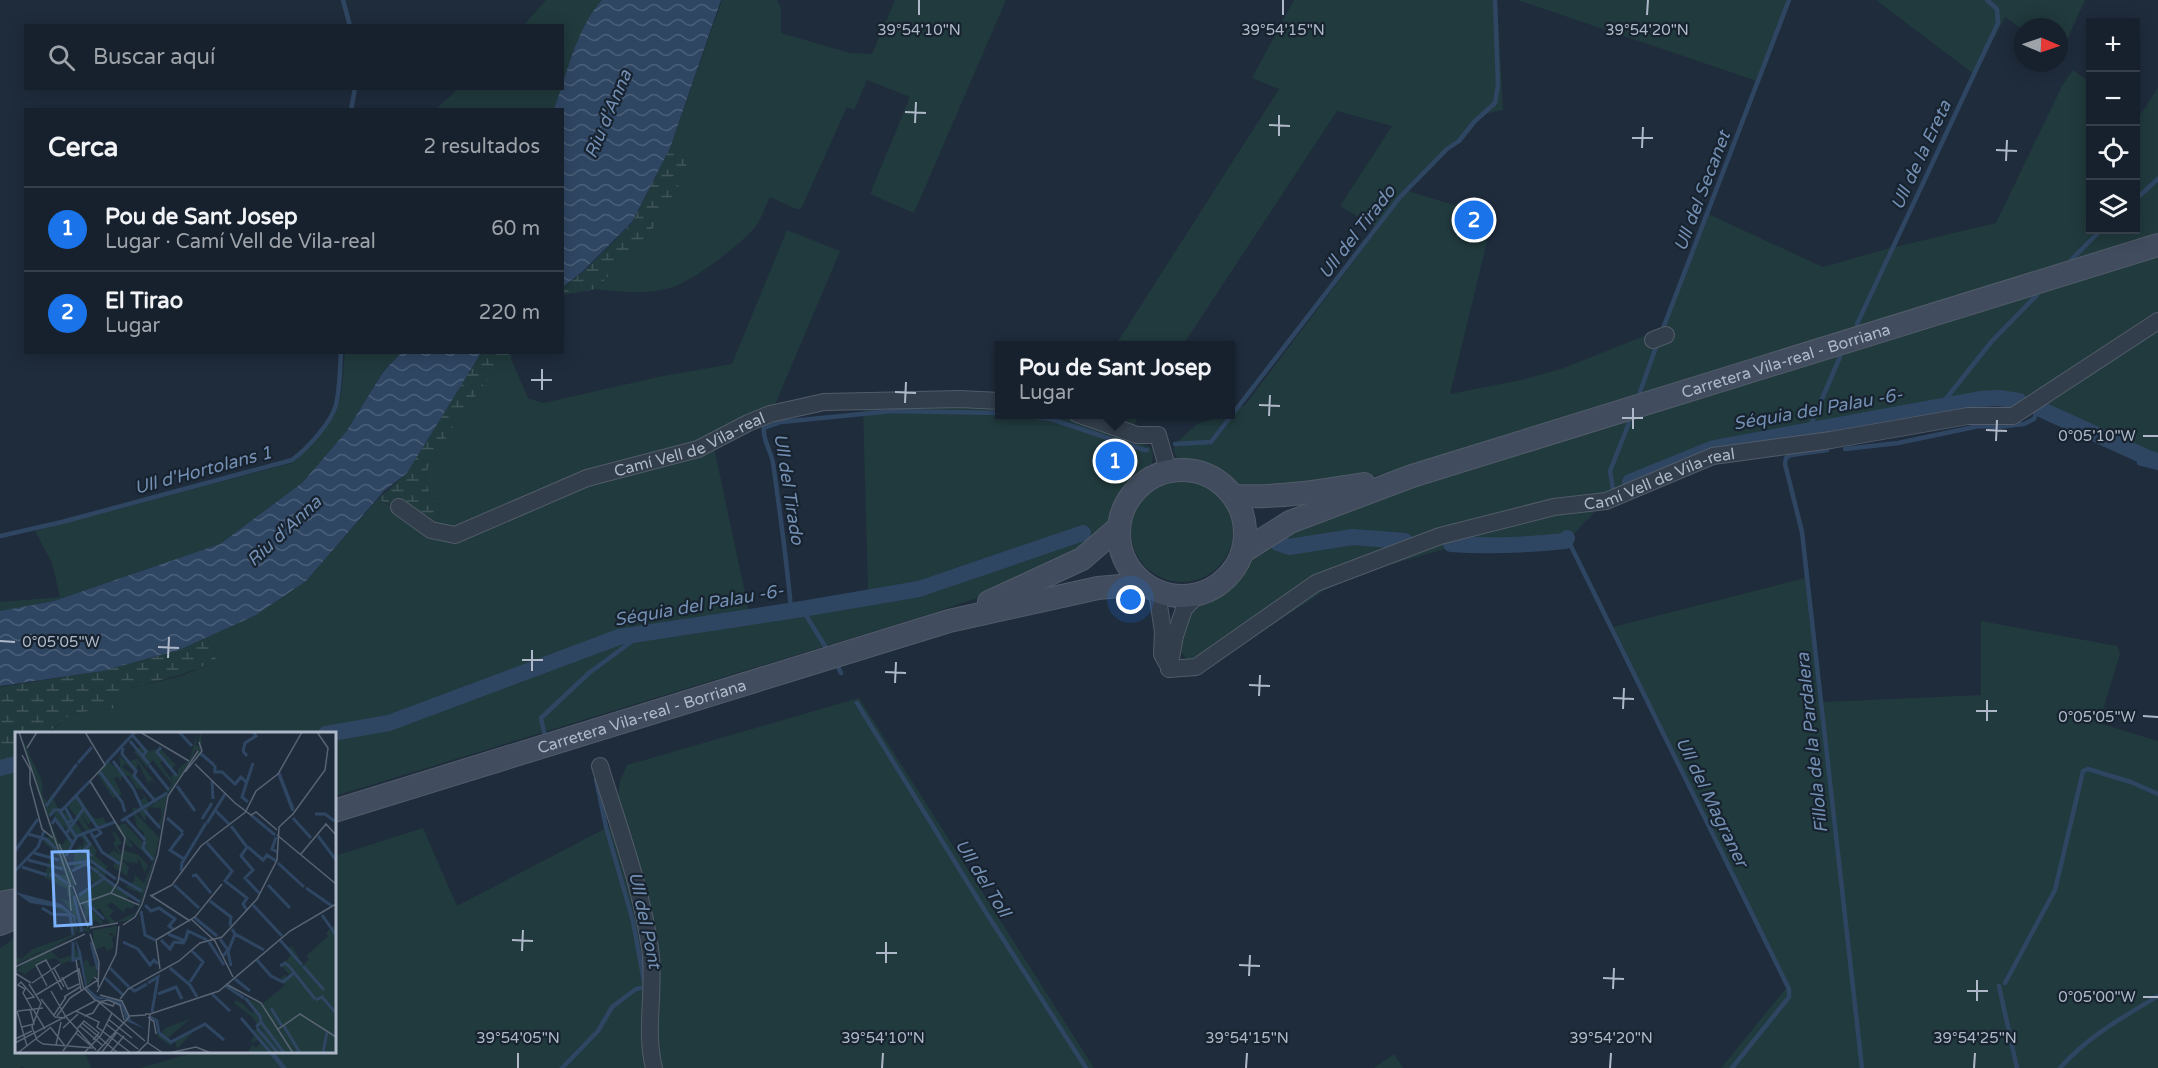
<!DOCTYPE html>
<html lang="es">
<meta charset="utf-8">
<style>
:root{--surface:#17212d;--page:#242e39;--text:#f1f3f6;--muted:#9ea3aa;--line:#363e49;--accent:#1a73e8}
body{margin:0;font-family:"Varela Round",sans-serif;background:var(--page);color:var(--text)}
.controls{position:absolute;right:18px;top:18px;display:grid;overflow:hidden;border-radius:0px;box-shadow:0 3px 15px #0003}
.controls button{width:54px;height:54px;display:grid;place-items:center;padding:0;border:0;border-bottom:2px solid var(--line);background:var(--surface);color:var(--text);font:30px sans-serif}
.compass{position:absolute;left:2014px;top:18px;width:54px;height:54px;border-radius:50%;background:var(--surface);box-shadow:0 3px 15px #0003;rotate:92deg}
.you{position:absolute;left:1131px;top:600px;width:21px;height:21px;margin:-15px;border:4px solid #fff;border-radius:50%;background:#1a73e8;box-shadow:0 0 0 9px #1a73e833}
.badge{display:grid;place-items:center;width:39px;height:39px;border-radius:50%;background:var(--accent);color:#fff;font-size:20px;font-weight:700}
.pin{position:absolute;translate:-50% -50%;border:3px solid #fff;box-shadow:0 2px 6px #0006}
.popup{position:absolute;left:995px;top:341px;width:240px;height:78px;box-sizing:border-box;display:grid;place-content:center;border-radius:0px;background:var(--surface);filter:drop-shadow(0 2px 4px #0005);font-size:20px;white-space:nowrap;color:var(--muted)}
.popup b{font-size:22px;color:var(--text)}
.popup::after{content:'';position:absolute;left:50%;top:100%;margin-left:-12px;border:12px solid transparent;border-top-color:var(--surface)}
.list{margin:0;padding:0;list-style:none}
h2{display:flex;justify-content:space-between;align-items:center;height:78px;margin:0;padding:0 24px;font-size:26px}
h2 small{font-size:20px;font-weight:400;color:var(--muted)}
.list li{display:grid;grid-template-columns:39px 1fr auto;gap:18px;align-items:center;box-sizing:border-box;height:84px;padding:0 24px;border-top:2px solid var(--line)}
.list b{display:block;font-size:22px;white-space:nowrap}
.list p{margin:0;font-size:20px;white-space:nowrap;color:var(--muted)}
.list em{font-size:20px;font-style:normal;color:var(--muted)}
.icon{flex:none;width:33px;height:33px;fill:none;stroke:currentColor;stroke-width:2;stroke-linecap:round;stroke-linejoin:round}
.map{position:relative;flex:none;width:2158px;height:1068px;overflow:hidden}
.search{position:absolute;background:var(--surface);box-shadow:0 3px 15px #0003;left:24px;top:24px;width:540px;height:66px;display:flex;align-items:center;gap:15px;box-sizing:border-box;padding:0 21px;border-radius:0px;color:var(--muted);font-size:22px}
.panel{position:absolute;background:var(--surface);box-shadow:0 3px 15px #0003;left:24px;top:108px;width:540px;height:246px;border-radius:0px}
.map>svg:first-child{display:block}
</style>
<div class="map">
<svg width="2158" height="1068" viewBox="0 0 2158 1068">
<defs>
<pattern id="wetland-marsh" width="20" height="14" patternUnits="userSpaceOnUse" patternTransform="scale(1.5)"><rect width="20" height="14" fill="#213a3d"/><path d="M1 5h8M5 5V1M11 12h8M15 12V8" fill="none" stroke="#3f5458"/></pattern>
<pattern id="water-waves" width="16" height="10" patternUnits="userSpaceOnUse" patternTransform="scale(1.5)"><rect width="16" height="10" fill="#2f4663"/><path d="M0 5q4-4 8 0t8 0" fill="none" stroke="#4b5f78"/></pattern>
</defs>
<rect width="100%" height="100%" fill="#1f2c3c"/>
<path fill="#213a3d" d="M546,0h56c-22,25 -30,56 -39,87l-1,-61h-39z
M722,0h55l4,8v25l69,20 22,1 23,-54h111l-92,213 -44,-19 40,-97 -43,-17 -13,30 -7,-3 -46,102h-5l-26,-12c-5,9 -8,21 -14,29 -14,18 -64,56 -86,62 -25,7 -49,4 -74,1l56,-59 34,-57 -3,-18 -13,-7z
M1294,0h203l6,110 -19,4 -23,27 -13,8 -40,42 85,26 -43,177 71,-14 40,-11 101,-40 44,-116 117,54 67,-19 106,-25 66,-137 11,-16 17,12v148h46v-117l4,2 18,-27v146l-751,234 -46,11 -117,9c-24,-18 -37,-28 -67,-30l-4,-8 4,-8 20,-18 33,-10 1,-2 14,-7 133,-176 -38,-23 52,-80 -55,-15 -154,234 -68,1 164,-257 -27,-11z
M1517,0h274l-31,82z
M1876,0h209l-26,57v-30h-36v3l-18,-13 -30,58z
M458,89v-1l104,1 -8,20h-118z
M787,230l53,21 -66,156 -44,15 -15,12v18l34,160 119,-22 -5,-183 136,-1 1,8 57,1 12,3 2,-3h69l-14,22 24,10 3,5 -1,11 -16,11 -10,11 -8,9 -11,30 -49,40 -84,35 -57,19 -582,178 -1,-62h-287l26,-21 44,-5 5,-18 59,-14 34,-14c2,-11 -3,-16 -10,-24l51,-23 50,-34 72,-82 10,6 18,2 26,16 8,-10 -1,-10 -9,-8 -6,-19c21,-42 51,-79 79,-117h8l17,39 15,5 120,-27 69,-12z
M2158,256v203l-10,-2 -109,-50 -40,-7 -20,1 -266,48 -95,39 -52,54 -75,8 -39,-3 -98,28 -21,10 -135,89 -19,-25 6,-36 16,-12 18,-6 12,-9 15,-17 5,-10 19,-19 108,-44 254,-76z
M345,353h56l-18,18 -37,61 -44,51 -82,61 -166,57 -54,10v-9l60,-5 -8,-34 -17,-32 257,-68c15,-13 38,-36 45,-54 6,-15 6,-40 8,-56z
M1131 531a51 51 0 1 1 102 0a51 51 0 1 1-102 0Z
M1809,577l14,125 158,-7v-74l136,25 3,8 -21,69 59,18v327h-437l66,-81 -178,-359z
M859,698l235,370h-435l-3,-66 -39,-198 3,-23 7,-16z
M16,759v129l-16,3v-128z
M612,825l21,68 11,55 6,120h-510l56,-16h138l1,-196 88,-28 34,78z
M16,937v115h69l6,16h-67l-2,-2 -3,2h-19v-120z
M1394,1054l9,14h-29z"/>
<path fill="url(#wetland-marsh)" d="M670,148l13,7 4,12 -1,6 -34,57 -56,59 -33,6v-7l21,-17 48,-48z
M481,353h30v6h-8c-28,38 -58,75 -79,117l6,19 9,8 1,10 -8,10 -26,-15 -18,-4 -10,-5 29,-26z
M205,638c7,8 13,13 10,24l-35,13 -58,15 -5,18 -44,5 -26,20 -31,1v25l-16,4v-76c70,-11 141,-20 205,-49z"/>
<path fill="url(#water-waves)" d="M602,0h119l-51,148 -38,74 -49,49 -20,16 -1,-177 -8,-1c14,-36 21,-79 48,-109z
M401,353h80l-74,120 -23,18 -78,90 -50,34 -77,35 -77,21 -102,15v-75l54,-10 166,-57 82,-61 44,-51 37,-60z"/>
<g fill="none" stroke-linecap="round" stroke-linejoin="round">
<path stroke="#2f4663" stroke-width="4.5" d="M343,0l7,26
M351,110l4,-22
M2136,199l22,-20
M2071,260l30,-30
M1857,324l141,-301 -1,-14 -10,-9
M1662,331l127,-331
M1640,392l17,-48
M1941,405l51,-64 45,-46
M1015,414l36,5 93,31h3
M1809,429l31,-72
M1175,444l36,-2 189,-245 47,-48 12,-8 15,-19 21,-19 3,-18 -3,-85
M1845,449l53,-6 81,-17 18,1 27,-3 10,-5 4,-11
M1827,450l-36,5 -5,3 -1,6 17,68 60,536
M2139,463l19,5
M1613,489l-3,-18 19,-48
M0,536l62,-14 230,-62c15,-11 39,-37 44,-55 4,-17 4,-35 5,-53
M1567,538l222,451v8l-57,71
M802,609l23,37
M791,610c-4,-49 -11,-98 -18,-147 -2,-12 -11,-25 -9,-35l17,-6 111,-11 108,2
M839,669l2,4
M857,703l130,211 99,154
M544,732l-3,-14 48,-45 42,-31v-7
M2005,983l50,-93 28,-119 5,-2 43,13 27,12
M1999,986l18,82
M271,1052l13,16
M562,1068l36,-37 14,-24 24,-18 9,-2 -12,-66 -27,-94 -10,-48
M2060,1068c27,-31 63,-51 98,-72"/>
<path stroke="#2f4663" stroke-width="16" d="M2038,408l110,50 10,3
M1630,482l84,-34 266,-49 19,-1 20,3
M1278,543l11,4 64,-10 52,4
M1451,544c39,3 75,1 114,-3l2,-3
M326,734l63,-11 230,-86 183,-28 117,-20 164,-56
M0,768l16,-4"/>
<g stroke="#515b69" stroke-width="18">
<g id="minor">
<path d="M1653,340l13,-5"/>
<path d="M1077,414l60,21h21l10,35"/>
<path id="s1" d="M399,507l32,23 24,5 132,-57 111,-29 50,-26 22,-9 54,-12 136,-3 40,2"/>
<path d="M1157,592l6,40 -1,22 4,8"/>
<path id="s2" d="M1169,669l27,-2 120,-84 124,-47 114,-29 52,-6 107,-45 118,-16 137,-24h45l145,-95"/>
<path d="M1169,669l6,-33 9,-27 15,-16"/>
<path d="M600,766c18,60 41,120 50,182 6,40 -6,81 4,120"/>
</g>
</g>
<g stroke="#515b69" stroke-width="24">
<g id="secondary">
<circle cx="1182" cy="533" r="63"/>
<path d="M1235,496c44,2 86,-5 129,-12"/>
<path id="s3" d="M1244,551l46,-29 122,-46 746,-231"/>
<path d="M989,602l93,-43 37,-32"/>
<path id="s4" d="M334,811l615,-190 149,-33 45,-4"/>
<path d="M0,903l16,-3"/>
<path d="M0,924l16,-7"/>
</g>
</g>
<use href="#minor" stroke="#333e4c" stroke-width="16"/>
<use href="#secondary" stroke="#414d5f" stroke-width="22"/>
</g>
<path fill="none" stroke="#aeb8c8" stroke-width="2" d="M919,15v-15M1283,15v-15M1647,15l1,-15M905,112l21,1M915,123l1,-21M1269,125l21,1M1279,136v-21M1632,138h21M1642,148l1,-21M1996,150l21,1M2006,161l1,-21M531,380h21M542,390v-21M895,392l21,1M905,403l1,-21M1259,405l21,1M1269,416l1,-21M1622,418h21M1633,429v-21M1986,430l21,1M2143,436h15M1996,441l1,-21M0,641l15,1M158,647l21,1M168,658l1,-21M522,660h21M532,671v-21M885,672l21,1M895,683l1,-21M1249,685l21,1M1259,696l1,-21M1613,698l21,1M1623,709l1,-21M1976,711h21M2143,716l15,1M1987,721v-21M512,940l21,1M522,951l1,-21M876,953h21M886,963v-21M1239,965l21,1M1249,976l1,-21M1603,978l21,1M1613,989l1,-21M1967,991h21M2143,997h15M1977,1001v-21M518,1068v-15M882,1068l1,-15M1246,1068l1,-15M1610,1068l1,-15M1974,1068l1,-15"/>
<g text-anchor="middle" stroke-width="4.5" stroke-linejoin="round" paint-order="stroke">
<g font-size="16" fill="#aeb8c8" stroke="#182330">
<text dy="6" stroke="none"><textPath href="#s3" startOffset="576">Carretera Vila-real - Borriana</textPath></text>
<text dy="6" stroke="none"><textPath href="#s1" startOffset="316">Camí Vell de Vila-real</textPath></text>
<text dy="6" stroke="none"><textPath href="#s2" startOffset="534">Camí Vell de Vila-real</textPath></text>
<text dy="6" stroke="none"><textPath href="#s4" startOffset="322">Carretera Vila-real - Borriana</textPath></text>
</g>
<g font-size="18" font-style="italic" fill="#738fb3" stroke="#182330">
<text transform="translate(608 114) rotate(-67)" y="6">Riu d'Anna</text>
<text transform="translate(1921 155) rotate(-65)" y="6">Ull de la Ereta</text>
<text transform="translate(1702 191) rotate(-69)" y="6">Ull del Secanet</text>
<text transform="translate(1357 232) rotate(-52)" y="6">Ull del Tirado</text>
<text transform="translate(1818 409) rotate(-10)" y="6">Séquia del Palau -6-</text>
<text transform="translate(203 470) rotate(-15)" y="6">Ull d'Hortolans 1</text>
<text transform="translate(789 489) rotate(81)" y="6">Ull del Tirado</text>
<text transform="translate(284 531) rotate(-43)" y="6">Riu d'Anna</text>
<text transform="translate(699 605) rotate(-10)" y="6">Séquia del Palau -6-</text>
<text transform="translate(1812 743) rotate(-96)" y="6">Fillola de la Pardalera</text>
<text transform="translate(1712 802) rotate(64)" y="6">Ull del Magraner</text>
<text transform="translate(983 878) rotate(58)" y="6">Ull del Toll</text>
<text transform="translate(645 920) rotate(78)" y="6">Ull del Pont</text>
</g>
</g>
<g transform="translate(15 732)">
<rect width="321" height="321" fill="#1f2c3c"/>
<path d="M4,0l23,49 1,16 5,5 3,-8 8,16 11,5 27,36 -2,5 12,10 -2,11 26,19 -6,4 10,4 -3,5 -5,-2 -4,5 -12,-10 -4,4 7,5 -5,5 7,6 20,-10 6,-18 -17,-7 9,-6 1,-6 9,8 9,-22 -26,-24 6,9 -2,2 -7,-5 1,-5 -10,-11 10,-4 19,21v-11l-7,-6 -5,-20 11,3 -4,-9 5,-3 -2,-6 9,14 8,-6 -4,-5 7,3 10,-14 -19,-24 -6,7 -13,-15 7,-6 9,5 10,-3 16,17 -4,4 -8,-10 -4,4 13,19 -2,-5 4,-4 3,2v-6l12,-10 7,-27 -1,14h3l-1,-6 3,-8 1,19 -7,13 3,-13 -3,-1 -3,9 -25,36 -12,64 -15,46 -5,9 -6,6 -19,4 -11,-16 -5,4 9,10 -1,3 -7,-5 -7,7 2,6 -7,-3 -5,4 2,-10 -19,-26 8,3 5,-5h-7v-7l-23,-12 7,-23 4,4 -4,6 4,2 -2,8 13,1 -6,-8v-9l-18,-18 9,-4 -2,-17 10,24 3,2 6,-8 4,5 -6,15 10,27 -5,3 13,41 3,-1 -1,-6h5l-2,-5 -5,3 1,-10 -8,-13 16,-11 -4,-8 7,-13h-10l-12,6v-17l6,-8 3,2 1,-6 -5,-6 -5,4 -10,-13 -2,2 -9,-15 -4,6zM134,75l11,1 2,5 -2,9 -5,1 5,5 -1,9 -23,-23 3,-2 6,9zM104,24l8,7 10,-5 20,27 -5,-5 -4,3 -10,-21 -2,11 -10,-9 -4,3 17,12 6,11 -9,-2 -7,-12 -7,-1 -1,6 -4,-5 -3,3 8,15 -9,4 -16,-25 12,-12 12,13zM62,61l14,22 5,4 7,-2 4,7 -8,2 -7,-6 -3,5 -9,-12 11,19 -4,1 -20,-29zM100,100l7,11 -5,3 5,9v-5l17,5 9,10 -3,8 -6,-14 -2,5 -9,-3 8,6 -14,-8 7,9 -2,8 -14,-9 3,-6 -8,-6 6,-5 6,5 -7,-12 3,-3 -4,-7zM34,172l13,4 9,7 4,8 1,8v4l-61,30 1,-17 1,9 4,2 12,-10 42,-15 -5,-19zM321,191v130h-88l4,-9 4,4 5,-6 -1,-4 -7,5 -2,-3 5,-6 -3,-5 11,4 -13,-17 -17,-13 2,-3 7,4 9,9 4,-4 -12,-12 18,7 23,-19 -6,-5 5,-5 7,1 -10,-10 10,-11 -4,-6 5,-3 11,19 6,-6 -3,-3 22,-20 -2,-3zM102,194l-2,14v-6l-6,-1 -4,13 -11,4 -1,-20zM59,206l-24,12 9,9 14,-4 1,-9 6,12 -19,6 -5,-6 -10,2 -24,16 2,-3 -9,-2 18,-16zM72,227l4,8 5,-2 1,9 -10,12 -4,-23zM175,287l-24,21 5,2 26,-14 -20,21 -2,-8 -5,5 -13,-10 -1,-7 5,4 4,-5z" fill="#213a3d" fill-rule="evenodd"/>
<path d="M90,199l6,5 5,-3 -4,6 2,8 -7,4 -8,-17z" fill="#213a3d"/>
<path d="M0,160l46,12 14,12 3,18 -5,-17 -11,-9 -32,-5zM60,206l6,14 6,35 10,9 24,5 10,19 14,9 -19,-8 -4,-14 -17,-8 -9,1 -10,-10z" fill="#2f4663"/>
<path fill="none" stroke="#2f4663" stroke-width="3" d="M164,0l13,14M118,4l13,15 -3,6M115,9l19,23M146,15l-4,5 20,24M108,16l-1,6 14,17 -2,5 22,26M185,21l14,12M232,24l-4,-5 2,-8 11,-7 -3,-4M98,29l20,27 10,22M63,31l14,-16M90,32l30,-32M134,33l20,25M200,33v7h7l13,12 6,-7 5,5M85,40l22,30 3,10M264,41l14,36M264,43l14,36M197,49l1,18M162,54l18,25M61,64l25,37 -7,5M233,70l-6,-5 11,-34M31,74l31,-42M50,75l7,13 -4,3M129,78l16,18M200,78l14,14M45,79l16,26M300,82h10l11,8M236,83l24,20M35,84l4,-6h8l28,-29M152,86l16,14M278,86l18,20M111,87l19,21M187,87l10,-16M106,89l46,-28M192,91l18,-29M37,92l3,-5 17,23M216,94l16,21 -6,9 12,14 -8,8 14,15M76,101l11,19 18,12M168,101l-13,17 14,9M13,102l18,5 10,10M51,102l18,-26M68,102l7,10 -5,5 7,7M303,104l18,24M261,105l-4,12 5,3M130,109l-2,7 10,12M192,111l25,28 -7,10 22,17 -4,6 4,6M233,115l15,13 4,-5 9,6M0,119l23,-32M19,121l25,7M51,124l11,-20 38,-14M13,128l35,9M263,131l26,24M53,132l23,-3 25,18M7,135l25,8M0,139l23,-24 6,-16M57,139l14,-7 13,9M166,139l1,-8 24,-40M84,142l16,12M34,143h7l12,9M177,144l4,-1 15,18M104,146l23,13M159,153l25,23M253,153l22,23M102,155l23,15M291,156l26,18M64,163l24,-16M59,164l8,36M195,169l21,16 -1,9M72,171l17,16M130,173l6,6 8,-3 16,11 -6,7 4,3M238,173l29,31M27,176l10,6 18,1 3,20M126,179l4,24 10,5M307,183l14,20M180,186l22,18M153,202l17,7M220,202l29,16M205,207l8,11 -5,6M146,208l9,9 4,-7 11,1M265,208l22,25M170,209l3,-10 19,9M58,210v18l7,-2M76,210l7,28M108,210l15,7 12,16 4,-5 4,4M194,210l15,23M242,228l14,16 12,6 11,-9M216,234l-3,-14 7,-18 -3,-5M265,234l5,-3 4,3 26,33M288,234l21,24M95,236l19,19M155,236l20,17 7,12M90,246l18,17M220,247l15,12M175,250l13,-20 -11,-11M133,251l10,-6 -6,35M211,254l18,12M115,256l5,3 12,-7M143,262l18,-7 6,12M197,262l18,17M230,266l15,18 1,6 -5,5M301,268l6,-3 14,16M256,276l11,18M135,285l7,4 2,12M226,286l30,35M246,290l23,31M269,294l16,27M242,296l21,25M144,301l12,9 34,-18 19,16M308,321l4,-21"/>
<path fill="none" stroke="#586474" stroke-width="1.5" d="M4,0l52,155M70,0l20,33 -15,16 35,57 -7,44 -7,11M125,0l49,29M12,16l10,-16M7,23l8,14v15l12,45 11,9M180,32l40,39 16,12 5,-3 21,18M170,40l17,-21 -3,-9M231,79l10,-20 22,-17 24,-42M262,103l59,49M44,112l17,41M286,122l25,-30 10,11M54,153l2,26M58,154l15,41M135,163l40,26M136,164l21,-11 29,-39 46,-35M65,172l31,-11 28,12M176,187l24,22 18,36M108,193l12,-8 7,-13 16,-50 10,-58 30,-45M75,196l28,-5M75,202l9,28 -1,25M61,228l5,30M0,235l70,-33M39,236l10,19M145,237l-4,-29 39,-23 27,-33M0,241l16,10M47,245l6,12 11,-5M17,251l28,-19M14,252l12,19 -9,24 5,13M211,252l35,19 32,50M32,254l-11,-21 10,-5 16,30M36,259l15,26 30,33M82,260l19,-38 3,-28M21,263l43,-26 4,18 12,13 18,6 2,-4M85,263l22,6 7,15 17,-1M49,265l16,-10M55,266l28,-18 -4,-3M11,267l8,-2 -13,-15 -3,3 7,4 -2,4 9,16M26,267l14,18 10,1M105,267l8,-10 51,-28 21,-18 22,-6 35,-38 20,-39 2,-33 14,-13 32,-44 3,-22 -11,-16M83,270l10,-2 12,5 4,15M85,271l45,38M18,277l12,20M2,279l10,35M3,279l25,-3M61,279l23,11 -2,5 34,26M135,282l69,-23 71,-60 46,-27M39,283l12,-18M42,284l13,-18M69,284l9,-3 7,-11M133,285l6,5 2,12M93,287l24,19M67,291l36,30M91,292l32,25M65,294l22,19M7,295l12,-3 -4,-15M36,296l14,18M48,296l15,-14M62,297l7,-8 15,12 -6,7M262,298l23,-16 36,23M61,301l14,12M0,307l17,-8M22,308l6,4 50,4M0,311l80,-42M133,311l15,10M41,313l5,-23M48,319l15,-21M4,320l32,-25M82,320l33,-36M87,320l15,-20M69,321l17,-18 11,-22M95,321l14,-17M122,321l11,-11 2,-28h-5M154,321l27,-6 15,6"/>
<path fill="#7cb2ff" fill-opacity="0.15" stroke="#7cb2ff" stroke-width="3" d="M73,119l3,73 -36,2 -3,-74z"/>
<rect width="321" height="321" fill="none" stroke="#aeb8c8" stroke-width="3"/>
</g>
<g font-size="15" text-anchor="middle" fill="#aeb8c8" stroke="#182330" stroke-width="4.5" stroke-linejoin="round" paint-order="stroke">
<text x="919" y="35">39°54'10"N</text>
<text x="1283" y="35">39°54'15"N</text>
<text x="1647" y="35">39°54'20"N</text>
<text x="2097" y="441">0°05'10"W</text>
<text x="61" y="647">0°05'05"W</text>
<text x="2097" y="722">0°05'05"W</text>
<text x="2097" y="1002">0°05'00"W</text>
<text x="518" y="1043">39°54'05"N</text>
<text x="883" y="1043">39°54'10"N</text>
<text x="1247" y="1043">39°54'15"N</text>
<text x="1611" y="1043">39°54'20"N</text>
<text x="1975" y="1043">39°54'25"N</text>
</g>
</svg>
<div class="controls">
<button>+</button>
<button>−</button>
<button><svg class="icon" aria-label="locate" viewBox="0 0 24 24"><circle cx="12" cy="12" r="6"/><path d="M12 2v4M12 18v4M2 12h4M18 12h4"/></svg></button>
<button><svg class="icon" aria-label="layers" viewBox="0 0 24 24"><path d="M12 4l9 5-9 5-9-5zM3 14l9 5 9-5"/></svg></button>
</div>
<svg class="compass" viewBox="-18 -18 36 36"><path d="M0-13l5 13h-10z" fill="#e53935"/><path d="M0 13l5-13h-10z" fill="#9ea3aa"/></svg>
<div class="you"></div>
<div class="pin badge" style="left:1115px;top:461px">1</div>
<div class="popup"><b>Pou de Sant Josep</b>Lugar</div>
<div class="pin badge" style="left:1474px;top:220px">2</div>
<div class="search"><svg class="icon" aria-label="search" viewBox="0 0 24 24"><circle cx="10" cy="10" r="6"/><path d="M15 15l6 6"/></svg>Buscar aquí</div>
<section class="panel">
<h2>Cerca<small>2 resultados</small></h2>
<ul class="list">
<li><span class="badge">1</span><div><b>Pou de Sant Josep</b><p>Lugar · Camí Vell de Vila-real</p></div><em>60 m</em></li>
<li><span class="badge">2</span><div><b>El Tirao</b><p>Lugar</p></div><em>220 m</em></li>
</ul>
</section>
</div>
